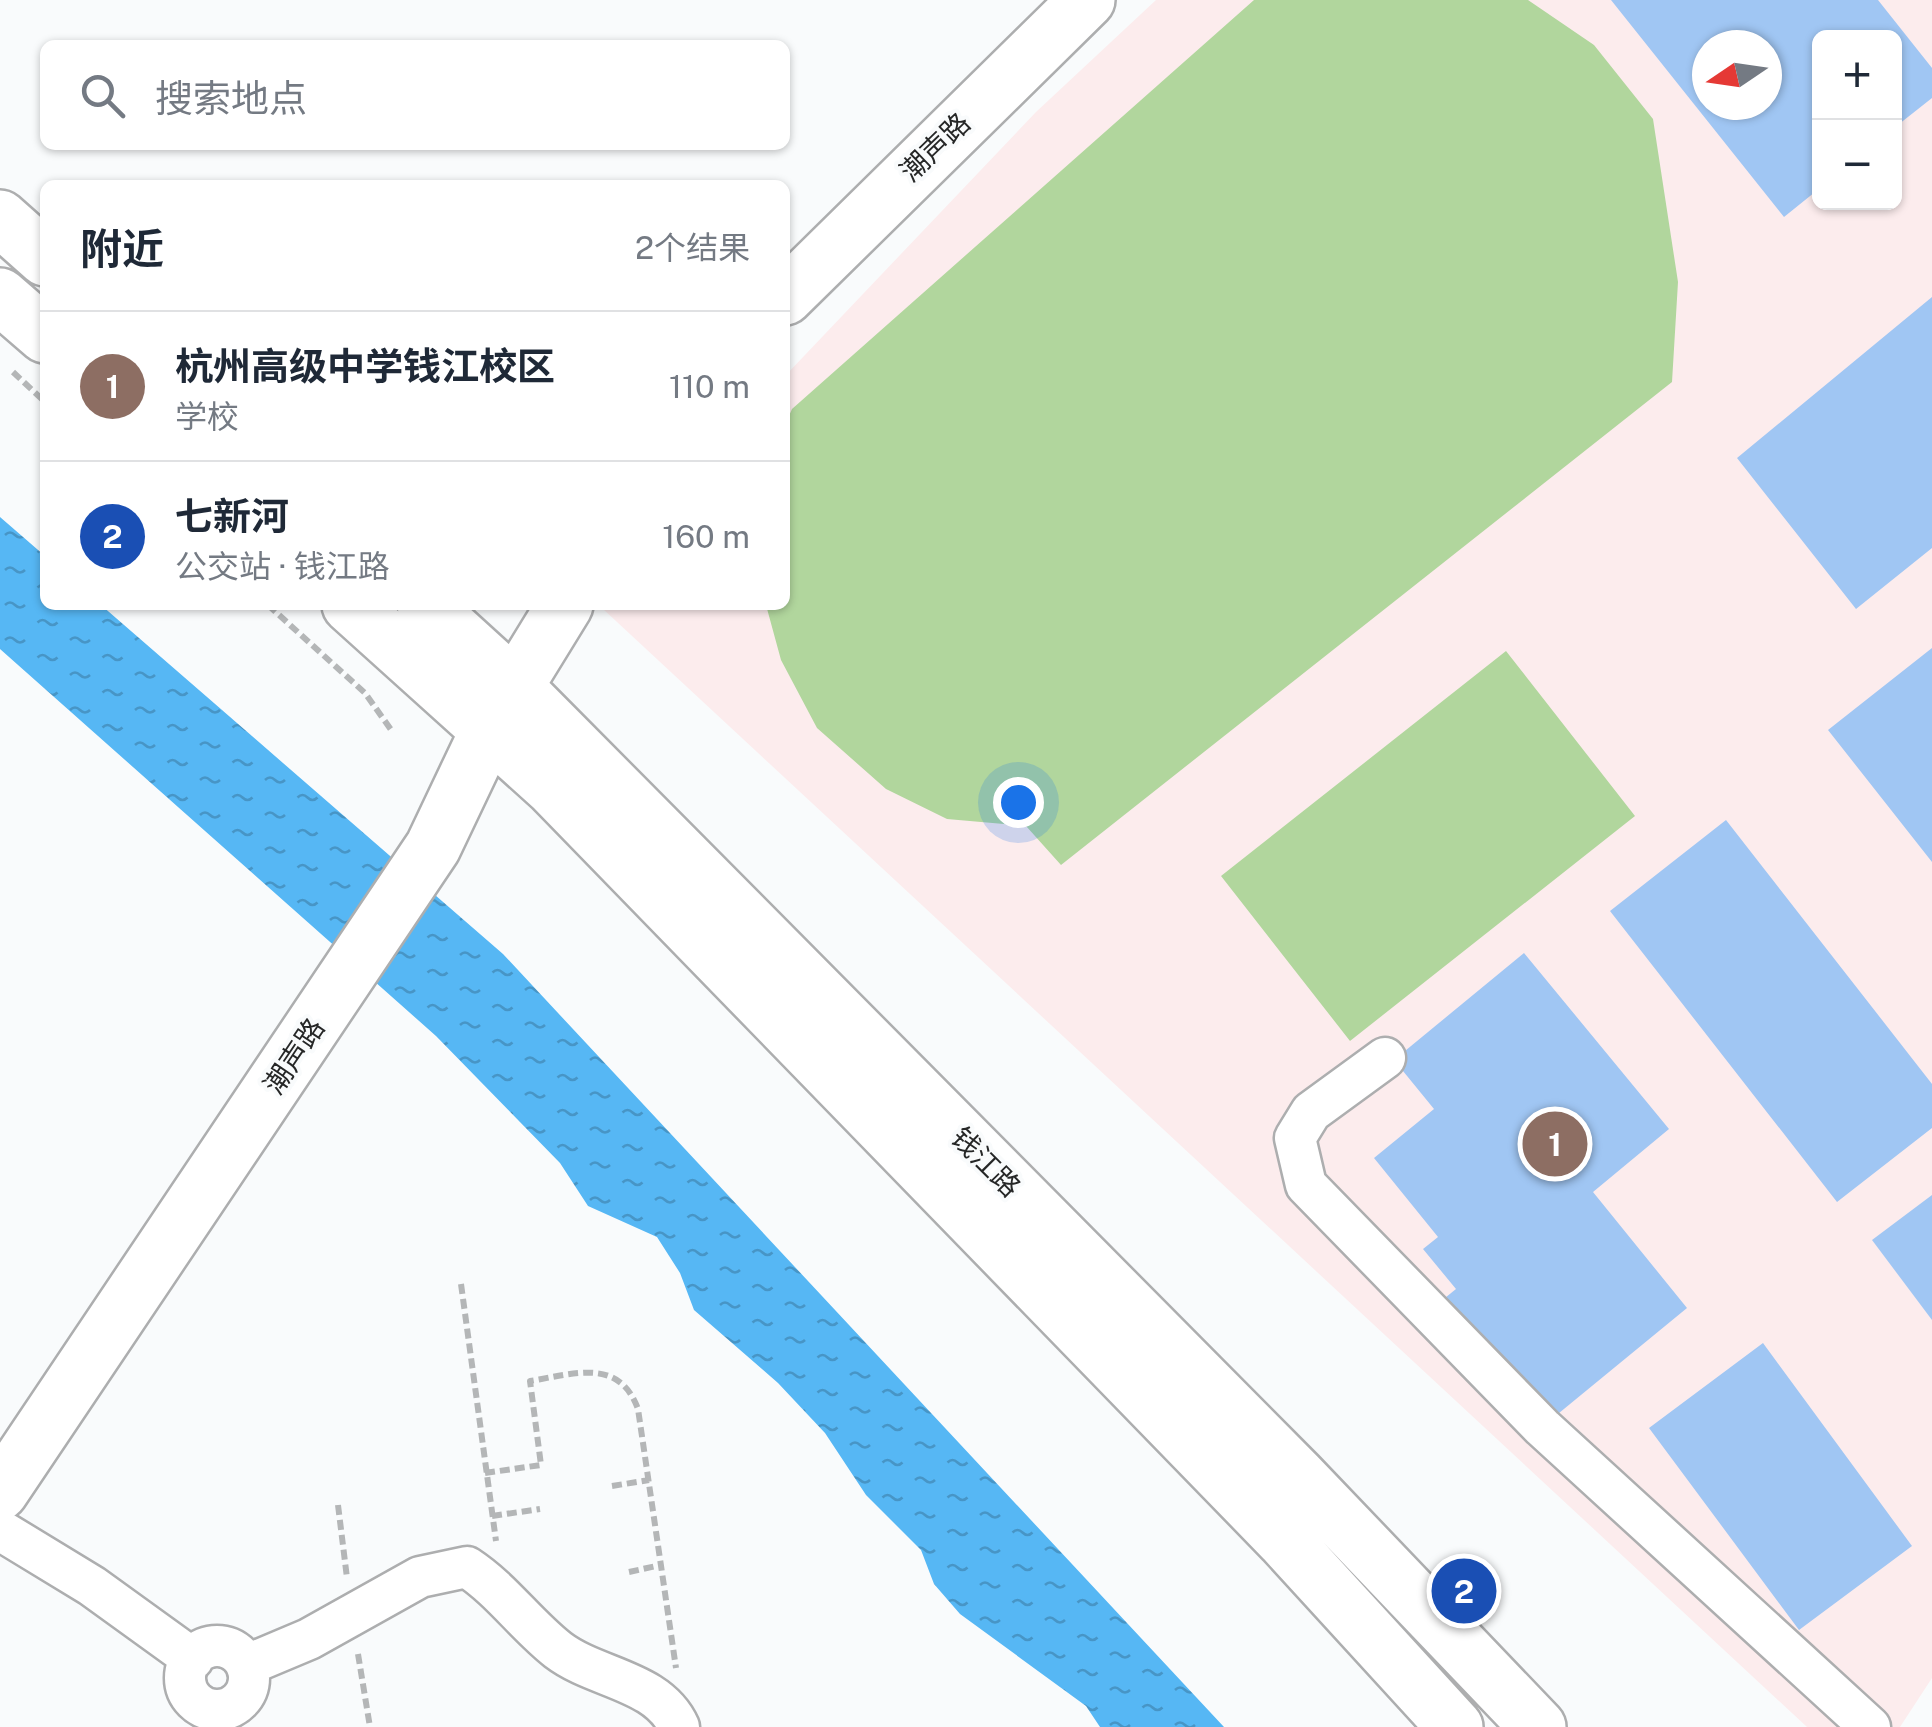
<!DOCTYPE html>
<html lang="zh">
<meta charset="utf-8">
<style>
:root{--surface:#fff;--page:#f2f2f3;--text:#1f2937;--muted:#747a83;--line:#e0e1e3;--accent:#575ad1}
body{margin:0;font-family:"Public Sans","Noto Sans SC",sans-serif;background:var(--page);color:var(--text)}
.controls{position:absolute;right:30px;top:30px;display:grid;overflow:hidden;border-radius:15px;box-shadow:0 2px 8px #0004}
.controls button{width:90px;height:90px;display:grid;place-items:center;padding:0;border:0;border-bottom:2px solid var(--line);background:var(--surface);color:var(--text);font:50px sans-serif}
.compass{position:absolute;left:1692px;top:30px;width:90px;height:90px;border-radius:50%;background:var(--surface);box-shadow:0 2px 8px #0004;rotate:257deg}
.you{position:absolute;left:1018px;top:802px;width:35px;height:35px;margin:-25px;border:8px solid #fff;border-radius:50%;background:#1a73e8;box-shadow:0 0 0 15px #1a73e833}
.badge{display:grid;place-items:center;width:65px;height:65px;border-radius:50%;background:var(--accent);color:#fff;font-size:32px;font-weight:700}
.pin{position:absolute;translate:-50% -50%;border:5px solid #fff;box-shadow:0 2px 10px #0006}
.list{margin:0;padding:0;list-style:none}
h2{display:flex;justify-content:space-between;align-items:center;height:130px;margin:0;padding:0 40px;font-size:42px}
h2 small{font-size:32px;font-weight:400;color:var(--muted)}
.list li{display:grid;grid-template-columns:65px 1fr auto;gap:30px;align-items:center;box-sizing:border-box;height:150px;padding:0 40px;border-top:2px solid var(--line)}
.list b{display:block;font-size:38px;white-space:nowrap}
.list p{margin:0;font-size:32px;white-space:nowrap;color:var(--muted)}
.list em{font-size:32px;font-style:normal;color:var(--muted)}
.icon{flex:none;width:55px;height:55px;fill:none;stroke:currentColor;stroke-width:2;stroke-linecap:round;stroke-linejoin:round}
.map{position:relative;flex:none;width:1932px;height:1727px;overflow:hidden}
.search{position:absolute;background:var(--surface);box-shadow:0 2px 8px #0004;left:40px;top:40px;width:750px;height:110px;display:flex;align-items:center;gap:25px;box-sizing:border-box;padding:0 35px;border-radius:15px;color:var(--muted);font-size:38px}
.panel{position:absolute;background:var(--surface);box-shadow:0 2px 8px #0004;left:40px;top:180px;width:750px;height:430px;border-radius:15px}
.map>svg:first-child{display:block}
</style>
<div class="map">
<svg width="1932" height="1727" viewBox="0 0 1932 1727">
<defs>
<pattern id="water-ripples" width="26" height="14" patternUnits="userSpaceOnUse" patternTransform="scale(2.5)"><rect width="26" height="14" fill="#56b7f4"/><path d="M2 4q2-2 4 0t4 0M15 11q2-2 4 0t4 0" fill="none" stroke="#4795c6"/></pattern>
</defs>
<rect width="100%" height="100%" fill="#f9fbfc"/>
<path fill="#fceced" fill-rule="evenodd" d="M1156,0h776v1678l-32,49h-93l-1204,-1118 4,-4h178v-229l251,-264zM1820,38h74v164h-74zM1707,45h60v60h-60z"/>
<path fill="#b1d69d" d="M1254,0h274l66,45 59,74 25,163 -6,100 -611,483 -35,-39 -79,-7 -61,-30 -69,-61 -36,-68 -15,-55h19v-180l7,-16z
M1506,651l129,165 -285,225 -129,-165z"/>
<path fill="url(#water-ripples)" d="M0,517l45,39v49h56l402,349 721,773h-124l-14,-21 -126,-92 -26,-30 -13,-34 -55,-55 -41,-62 -47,-50 -84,-73 -14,-37 -23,-36 -69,-31 -28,-43 -124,-127 -436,-387z"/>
<path fill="#a0c6f3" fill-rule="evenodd" d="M1611,0h267l54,68v30l-38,30v-90h-74v150l-36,29zM1707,45h60v60h-60z
M1932,297v251l-76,61 -119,-151z
M1932,648v214l-104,-132z
M1726,820l206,264v44l-95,74 -227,-291z
M1524,953l145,176 -76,63 94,116 -145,119 -102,-125 16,-13 -33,-40 15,-12 -64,-79 60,-49 -40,-49z
M1932,1195v125l-60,-80z
M1763,1343l149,203 -113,84 -150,-202z"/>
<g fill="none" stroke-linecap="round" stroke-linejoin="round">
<g stroke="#adaeaf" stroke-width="45">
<path id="street" d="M1385,1058l-74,54 -16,26 11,47 236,242 328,300
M0,1530l92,56 101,73
M185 1678a32 32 0 1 1 64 0a32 32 0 1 1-64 0Z
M247,1665l62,-26 111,-62 47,-10c35,23 58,57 91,83 38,29 100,30 121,77"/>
</g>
<g stroke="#adaeaf" stroke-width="60">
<path id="secondary" d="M0,218l45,40
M0,296l45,39
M785,297l302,-297
M350,605l203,183 731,752 171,187
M425,605l90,82 783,789 240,251
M0,1492l433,-645 57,-120 75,-122"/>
</g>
<path stroke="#b4b6b7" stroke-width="6" stroke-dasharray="10 5" stroke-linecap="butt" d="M13,372l32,30
M268,605l97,88 27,38
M461,1284l35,257
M485,1473l56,-8 -11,-84c44,-7 89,-24 108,28l38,259
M612,1486l37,-6
M338,1505l9,73
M492,1516l48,-7
M629,1572l32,-7
M358,1654l12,73"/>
<use href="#street" stroke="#fff" stroke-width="40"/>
<use href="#secondary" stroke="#fff" stroke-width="55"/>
</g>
<g text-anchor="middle" stroke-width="8" stroke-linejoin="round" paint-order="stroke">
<g font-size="28" fill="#262727" stroke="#f9fbfc">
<text transform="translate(935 147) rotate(-44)" y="10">潮声路</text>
<text transform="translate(294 1056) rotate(-56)" y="10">潮声路</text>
<text transform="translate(986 1162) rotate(45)" y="10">钱江路</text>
</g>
</g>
</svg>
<div class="controls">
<button>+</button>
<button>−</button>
</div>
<svg class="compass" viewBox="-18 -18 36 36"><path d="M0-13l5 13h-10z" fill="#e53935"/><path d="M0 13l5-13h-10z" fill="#747a83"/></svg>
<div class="you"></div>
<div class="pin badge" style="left:1555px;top:1144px;background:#8d6e63">1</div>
<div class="pin badge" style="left:1464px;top:1591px;background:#1a4fb4">2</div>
<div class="search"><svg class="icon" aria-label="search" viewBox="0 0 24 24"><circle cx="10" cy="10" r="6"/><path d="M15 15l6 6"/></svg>搜索地点</div>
<section class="panel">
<h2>附近<small>2个结果</small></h2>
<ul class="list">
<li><span class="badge" style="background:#8d6e63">1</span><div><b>杭州高级中学钱江校区</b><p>学校</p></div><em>110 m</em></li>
<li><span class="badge" style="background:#1a4fb4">2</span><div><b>七新河</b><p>公交站 · 钱江路</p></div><em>160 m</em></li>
</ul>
</section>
</div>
